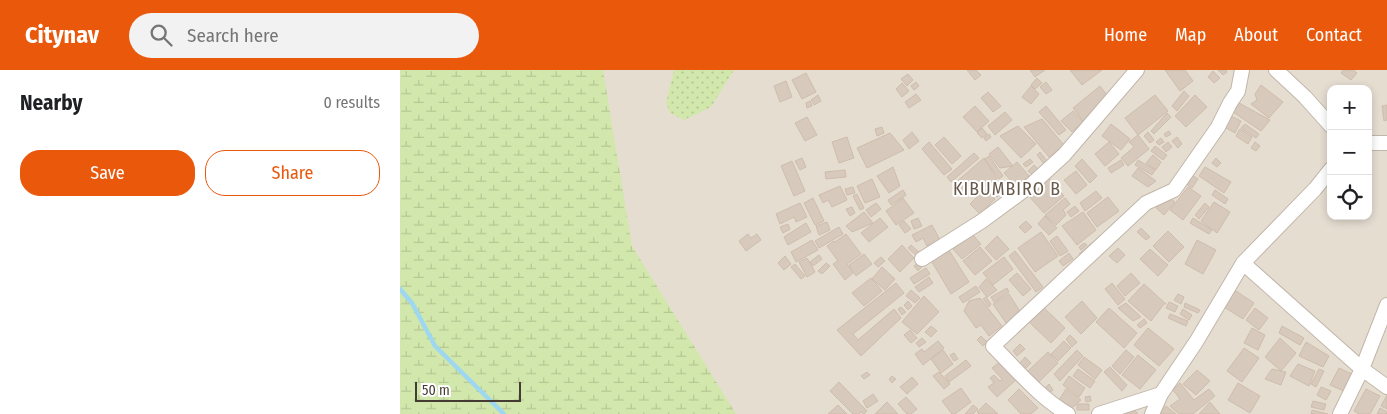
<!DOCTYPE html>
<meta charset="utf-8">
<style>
:root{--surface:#fff;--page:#f2f2f2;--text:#202124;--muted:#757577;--line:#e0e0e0;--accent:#ea580c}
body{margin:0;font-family:"Fira Sans Condensed",sans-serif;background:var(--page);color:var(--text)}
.controls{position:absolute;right:15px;top:15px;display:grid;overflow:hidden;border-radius:10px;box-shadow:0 2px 8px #0003}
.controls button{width:45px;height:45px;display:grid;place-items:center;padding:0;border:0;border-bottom:1px solid var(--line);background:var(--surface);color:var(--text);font:25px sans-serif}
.scale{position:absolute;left:15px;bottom:12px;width:106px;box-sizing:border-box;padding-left:5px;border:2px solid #443c33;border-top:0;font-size:14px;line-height:18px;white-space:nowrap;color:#443c33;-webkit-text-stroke:4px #fff;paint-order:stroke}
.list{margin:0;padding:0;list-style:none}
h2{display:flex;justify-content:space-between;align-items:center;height:65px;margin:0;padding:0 20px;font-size:21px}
h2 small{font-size:16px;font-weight:400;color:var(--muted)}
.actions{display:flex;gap:10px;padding:15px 20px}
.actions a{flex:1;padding:11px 0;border:1px solid var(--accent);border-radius:20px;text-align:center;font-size:18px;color:var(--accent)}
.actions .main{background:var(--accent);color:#fff}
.icon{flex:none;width:28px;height:28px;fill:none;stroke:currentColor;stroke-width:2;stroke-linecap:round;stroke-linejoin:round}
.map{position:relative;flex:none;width:987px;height:344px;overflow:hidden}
header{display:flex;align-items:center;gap:30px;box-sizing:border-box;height:70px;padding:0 25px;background:var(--accent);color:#fff}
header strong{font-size:24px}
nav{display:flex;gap:28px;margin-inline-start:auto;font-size:18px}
.search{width:350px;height:45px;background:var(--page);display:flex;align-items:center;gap:12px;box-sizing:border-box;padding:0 18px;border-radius:28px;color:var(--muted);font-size:19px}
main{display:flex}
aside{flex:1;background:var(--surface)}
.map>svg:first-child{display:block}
</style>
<header>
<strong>Citynav</strong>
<div class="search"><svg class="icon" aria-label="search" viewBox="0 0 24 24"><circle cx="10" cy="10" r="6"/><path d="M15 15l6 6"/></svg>Search here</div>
<nav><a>Home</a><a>Map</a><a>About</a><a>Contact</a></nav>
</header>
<main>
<aside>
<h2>Nearby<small>0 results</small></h2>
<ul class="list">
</ul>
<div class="actions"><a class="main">Save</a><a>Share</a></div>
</aside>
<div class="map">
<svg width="987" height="344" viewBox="0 0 987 344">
<defs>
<pattern id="grass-dots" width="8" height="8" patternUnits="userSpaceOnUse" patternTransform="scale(1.25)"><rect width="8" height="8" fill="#d2e7ab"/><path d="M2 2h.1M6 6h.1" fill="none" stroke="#b6c794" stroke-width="1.8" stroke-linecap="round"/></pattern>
<pattern id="wetland-marsh" width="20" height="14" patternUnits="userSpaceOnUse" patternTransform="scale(1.25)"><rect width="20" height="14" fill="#d2e7ab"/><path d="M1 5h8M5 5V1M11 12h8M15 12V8" fill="none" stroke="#b6c794"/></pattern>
</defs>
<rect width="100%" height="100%" fill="#f2ece3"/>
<path fill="#e6ddd1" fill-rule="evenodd" d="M0,0h987v344h-987zM931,19h37v127h-37z"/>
<path fill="url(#grass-dots)" d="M274,0h60l-23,37 -27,13 -14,-7 -4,-10z"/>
<path fill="url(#wetland-marsh)" d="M0,0h203l29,176 104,168h-336z"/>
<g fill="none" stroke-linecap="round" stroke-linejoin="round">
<path stroke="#9ed7f0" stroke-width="4.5" d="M0,219l12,14 23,43 69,68"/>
</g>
<path fill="#d7c9bc" stroke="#cebdac" d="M567,0h9l5,5 -6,5z
M630,0h15l-10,7z
M670,0h32l-20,15z
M765,0h20l8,11 -13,10z
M818,0h8l1,2 -4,3z
M943,0h10l4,3 -6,7 -10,-7z
M813,1l7,7 -6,5 -6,-6z
M406,3l10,19 -14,7 -10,-19z
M508,4l5,6 -6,6 -6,-7z
M637,8l5,5 -7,6 -4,-4z
M386,11l6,16 -12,5 -6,-16z
M516,12l3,4 -5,4 -3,-4z
M646,12l6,8 -6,4 -6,-7z
M502,13l7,8 -7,6 -6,-8z
M861,15l22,17 -14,16 -18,-14 6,-4 -2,-6z
M631,16l8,8 -8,10 -9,-7z
M700,16l11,14 -28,21 -10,-13z
M784,21l5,5 -12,15 -5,-5z
M588,22l13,14 -8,6 -12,-14z
M516,24l5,6 -12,8 -4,-6z
M418,25l3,6 -7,4 -3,-5z
M755,25l13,16 -30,24 -13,-17z
M795,25l12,12 -21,20 -11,-11z
M410,31l2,5 -5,2 -1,-5z
M839,33l31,17 -9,11 -28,-19z
M987,35v15l-3,1 -2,-15z
M575,36l14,15 -12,11 -14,-15z
M646,36l20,24 -7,5 -20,-23z
M673,41l10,11 -11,10 -11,-11z
M605,42l7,8 -17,15 -7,-9z
M767,43l4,4 -17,17 -3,-3z
M827,44l14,7 -6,12 -14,-8z
M407,47l10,18 -12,6 -10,-18z
M642,49l22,26 -15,12 -25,-30z
M711,54l19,15 -9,11 -19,-14z
M845,54l14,10 -3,4 -15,-10z
M618,56l18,18 -15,14 -21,-22z
M482,57l2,6 -7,3 -2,-7z
M582,58l5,6 -5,4 -5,-5z
M840,59l12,8 -4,7 -12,-8z
M769,61l2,3 -5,3 -2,-3z
M512,62l7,9 -10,8 -6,-9z
M748,62l6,8 -4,3 -6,-7z
M490,63l14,17 -37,18 -10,-20z
M589,64l2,3 -5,4 -2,-3z
M738,65l11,14 -21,17 -7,-8 13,-11 -5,-5z
M447,67l7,21 -15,5 -7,-21z
M544,67l17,19 -9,8 -17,-19z
M777,67l5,7 -4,4 -6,-7z
M761,68l3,4 -5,3 -3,-3z
M529,72l23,27 -8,6 -22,-26z
M709,72l10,12 -14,12 -10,-12z
M768,72l4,5 -6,5 -4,-5z
M855,72l5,4 -4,5 -5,-3z
M755,76l12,9 -4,5 -12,-9z
M598,77l15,19 -13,2 -11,-14z
M640,82l7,9 -3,3 -7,-9z
M574,83l5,5 -28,24 -4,-5z
M753,85l8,7 -5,8 -10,-7z
M589,86l14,20 -4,3 -14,-20z
M402,88l4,9 -6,3 -5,-9z
M584,88l13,21 -26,17 -16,-13z
M816,88l5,5 -4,4 -5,-4z
M630,89l3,3 -7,5 -3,-3z
M682,89l15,17 -7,7 -15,-17z
M721,90l3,5 -13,8 -3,-5z
M738,90l17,10 -3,5 -17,-10z
M392,91l13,30 -11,5 -13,-30z
M617,92l12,14 -12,11 -13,-14z
M634,95l5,5 -6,5 -5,-4z
M493,97l7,19 -11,7 -12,-17z
M805,97l26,15 -7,11 -25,-17z
M738,98l18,13 -8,6 -16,-11z
M445,100l1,7 -20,2 -1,-7z
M676,101l11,14 -11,9 -12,-14z
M792,105l6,4 -6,9 -7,-5z
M649,108l15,18 -20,17 -16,-18z
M472,109l8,18 -15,6 -8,-17z
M600,115l5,6 -8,6 -5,-6z
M440,116l7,14 -15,7 -4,-7 -5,3 -4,-8z
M453,117l2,6 -8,2 -2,-6z
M788,117l13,9 -18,24 -13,-10z
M585,119l10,10 -15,15 -10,-10z
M503,120l3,5 -15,10 -3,-5z
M815,120l13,9 -3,5 -13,-9z
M696,121l6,7 -17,13 -5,-8z
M457,124l7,14 -4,2 -7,-14z
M767,126l8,6 -11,13 -8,-7z
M708,127l11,14 -22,16 -10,-14z
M413,128l11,23 -9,4 -11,-22z
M503,128l11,15 -18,12 -10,-14z
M665,128l5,6 -7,6 3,5 -10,10 -11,-10z
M814,132l16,10 -13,21 -16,-12z
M400,133l7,14 -11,5 -2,-5 -14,7 -4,-10z
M476,133l5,6 -10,8 -5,-7z
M805,133l4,4 -10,12 -4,-4z
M675,136l4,5 -8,6 -4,-5z
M452,137l3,6 -5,3 -4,-7z
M464,142l9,11 -21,9 -6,-6z
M683,142l13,18 -19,15 -15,-19z
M645,146l12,12 -8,7 -11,-11z
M480,148l8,9 -19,15 -8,-9z
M518,148l4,8 -8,3 -3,-8z
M793,148l19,12 -3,4 -19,-11z
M504,151l7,8 -6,4 -6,-8z
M626,151l6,6 -7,6 -6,-6z
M427,152l3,8 -11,5 -3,-9z
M406,153l5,9 -23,13 -4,-8z
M388,154l2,5 -7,4 -3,-6z
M532,155l8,15 -13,6 -4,-8 -7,4 -4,-7z
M439,157l4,7 -24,14 -4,-7z
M741,158l9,9 -4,3 -9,-8z
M768,161l16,16 -15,15 -16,-16z
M641,162l17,24 -23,16 -17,-24z
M348,164l3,4 6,-4 4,6 -15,11 -7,-10z
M446,164l15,20 -14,10 6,9 -8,7 -12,-16 5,-3 -11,-15 7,-5 1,1z
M572,164l9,10 -19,15 -9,-10z
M701,165l4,5 -22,18 -4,-4z
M597,166l12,13 -13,11 -11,-12z
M657,166l11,15 -8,5 -10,-15z
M412,170l6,10 -22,12 -5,-10z
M797,170l19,10 -13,24 -18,-10z
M684,173l3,2 -6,5 -2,-3z
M502,175l12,13 -14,14 -12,-13z
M511,175l10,9 -3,3 -10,-9z
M547,177l22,35 -18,12 -22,-37z
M580,177l12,14 -17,14 -12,-14z
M718,178l7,7 -8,8 -8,-7z
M750,179l18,16 -10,11 -18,-17z
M615,181l28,36 -7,5 -27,-36z
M669,183l4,6 -10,7 -4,-5z
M464,184l8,10 -16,12 -7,-11z
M419,185l3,4 -9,7 -3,-4z
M385,186l6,8 -7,6 -6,-7z
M481,187l4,4 -7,6 -4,-4z
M604,187l9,12 -20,16 -10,-12z
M407,188l8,14 -8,5 -8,-15z
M520,191l4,4 -6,6 -4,-5z
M426,193l4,3 -8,8 -4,-3z
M395,194l10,12 -4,3 -10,-12z
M482,197l13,12 -10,11 -13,-11z
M526,198l4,6 -16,10 -4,-6z
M617,203l14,16 -8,7 -14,-16z
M731,203l9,10 -15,13 -8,-10z
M529,207l4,6 -14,9 -4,-5z
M471,208l11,13 -18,15 -12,-13z
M586,209l11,11 -10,7 -8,-10z
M496,213l8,10 -51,41 5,6 36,-31 7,9 -40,38 -24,-26z
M712,213l13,16 -7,6 -13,-16z
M744,214l22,20h-2l-13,17 -23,-20z
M576,216l4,6 -17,11 -4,-6z
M607,218l2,4 -15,10 -3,-5z
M833,219l21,14 -11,16 -19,-12z
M511,220l9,8 -5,5 -9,-7z
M609,224l12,19 -15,10 -13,-19z
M778,224l6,3 -3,7 -7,-4z
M524,226l15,16 -22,22 -15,-12z
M586,227l5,7 -2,3 -6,-8z
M580,228l22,28 -13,10 -8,-11 -5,3 -12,-17 5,-10z
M508,231l4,5 -4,4 -4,-5z
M682,231l15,17 -16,16 -16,-17z
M769,232l9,4 -3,6 -9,-4z
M726,233l15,14 -8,4 -15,-13z
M785,233l15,7 -2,3 -14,-6z
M641,235l24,23 -14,15 -24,-23z
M501,237l5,5 -4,3 -4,-6z
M709,238l28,25 -13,15 -28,-26z
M855,238l13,10 -9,12 -13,-10z
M783,239l9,6 -3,5 -9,-6z
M770,244l18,7 -2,5 -18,-8z
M744,249l3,4 -7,5 -3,-3z
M531,256l6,5 -6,6 -6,-5z
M882,256l22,12 -4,7 -21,-12z
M748,258l26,21 -15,17 -25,-21z
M852,258l13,7 -7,15 -14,-7z
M510,260l7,8 -6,5 -7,-8z
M670,265l7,7 -5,5 -6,-8z
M581,266l6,6 -4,4 -6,-6z
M522,268l4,4 -7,5 -3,-4z
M880,268l16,15 -15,18 -16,-14z
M538,271l6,7 -21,17 -8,-11 7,-5 2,3z
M664,271l7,7 -13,13 -7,-7z
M906,272l23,14 -6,11 -24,-11z
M620,274l5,5 -8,7 -4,-5z
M844,278l15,10 -17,24 -15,-11z
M543,280l10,14 -12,9 -10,-14z
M677,280l6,6 -23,25 -6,-7z
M726,280l8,7 -14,17 -8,-8z
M648,282l10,11 -19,19 -11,-11z
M554,283l4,6 -4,2 -4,-6z
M738,285l18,15 -16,19 -18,-14z
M625,287l6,6 -6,6 -6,-5z
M684,287l18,13 -7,9 -17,-14z
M566,290l5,6 -22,16 -4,-6z
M602,290l16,18 -21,19 -9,-10 6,-4 -4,-5 4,-3 6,6 2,-2 -10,-11z
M898,294l17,7 -6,15 -19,-10z
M710,297l17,18 -5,6 -18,-19z
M939,298l13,6 -8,17 -14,-6z
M678,299l17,12 -5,7 -17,-12z
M872,299l14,3 -5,13 -16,-6z
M919,299l5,2 -8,16 -5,-3z
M797,300l13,11 -14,14 -13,-11z
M467,302l3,3 -6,4 -3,-3z
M539,302l11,12 -6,5 -11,-13z
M492,306l4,3 -4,4 -3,-4z
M669,306l16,12 -6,9 -16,-12z
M512,307l6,7 -11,10 -7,-7z
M439,312l28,29 -3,3 -3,-2 -2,2h-6l-23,-23z
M780,313l14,17 15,-11 6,7 -22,18h-14l-9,-8 10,-7 -7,-9z
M838,313l22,13 -10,17 -22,-13z
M649,314l4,6 -5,4 -4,-5z
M921,317l10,4 -5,9 -9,-5z
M561,318l10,14 -16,12h-3l-10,-13z
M619,319l19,19 -7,6h-10l-13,-14z
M666,319l15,11 -9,8 -13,-8z
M966,319l14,7 -10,18h-11l-5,-3z
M473,324l5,7 -11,7 -4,-7z
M987,325v14l-6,-3z
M690,326l1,5 -5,1 -1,-5z
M506,327l11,12 -6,5h-4l-9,-10z
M913,331l13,3 -2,6 -13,-3z
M487,332l11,12h-23z
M810,332l10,12h-21z
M586,333l12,11h-19l-2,-2z
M677,334h12v6h-12z
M438,335l9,9h-19z
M573,335l5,4 -5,5h-8z
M766,336l10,8h-14l-2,-2z
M980,338l7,4v2h-10z
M734,339l4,5h-17z
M912,340l16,4h-17z"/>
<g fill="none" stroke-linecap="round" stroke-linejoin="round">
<g stroke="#c0b6a9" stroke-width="16">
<path id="minor" d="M876,0l29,27 26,29
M968,73h19
M522,189l60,-38 49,-36 33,-30 73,-85
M843,193l119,106 25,18
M668,344c-28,-16 -52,-45 -75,-68l153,-143 28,-13 44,-63 12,-24 8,-12 4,-21
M699,344l62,-20
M752,344l9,-20 35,-52 47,-79 72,-74 16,-20
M940,344l22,-45 25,-64"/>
</g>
<use href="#minor" stroke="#fff" stroke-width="14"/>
</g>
<g text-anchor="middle" stroke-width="4" stroke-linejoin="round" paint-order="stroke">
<g font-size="18" letter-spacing="1" fill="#67594b" stroke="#fff">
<text x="607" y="125">KIBUMBIRO B</text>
</g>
</g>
</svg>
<div class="controls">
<button>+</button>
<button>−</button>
<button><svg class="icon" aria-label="locate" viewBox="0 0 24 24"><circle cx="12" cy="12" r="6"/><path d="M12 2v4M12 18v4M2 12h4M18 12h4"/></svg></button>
</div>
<div class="scale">50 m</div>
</div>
</main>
